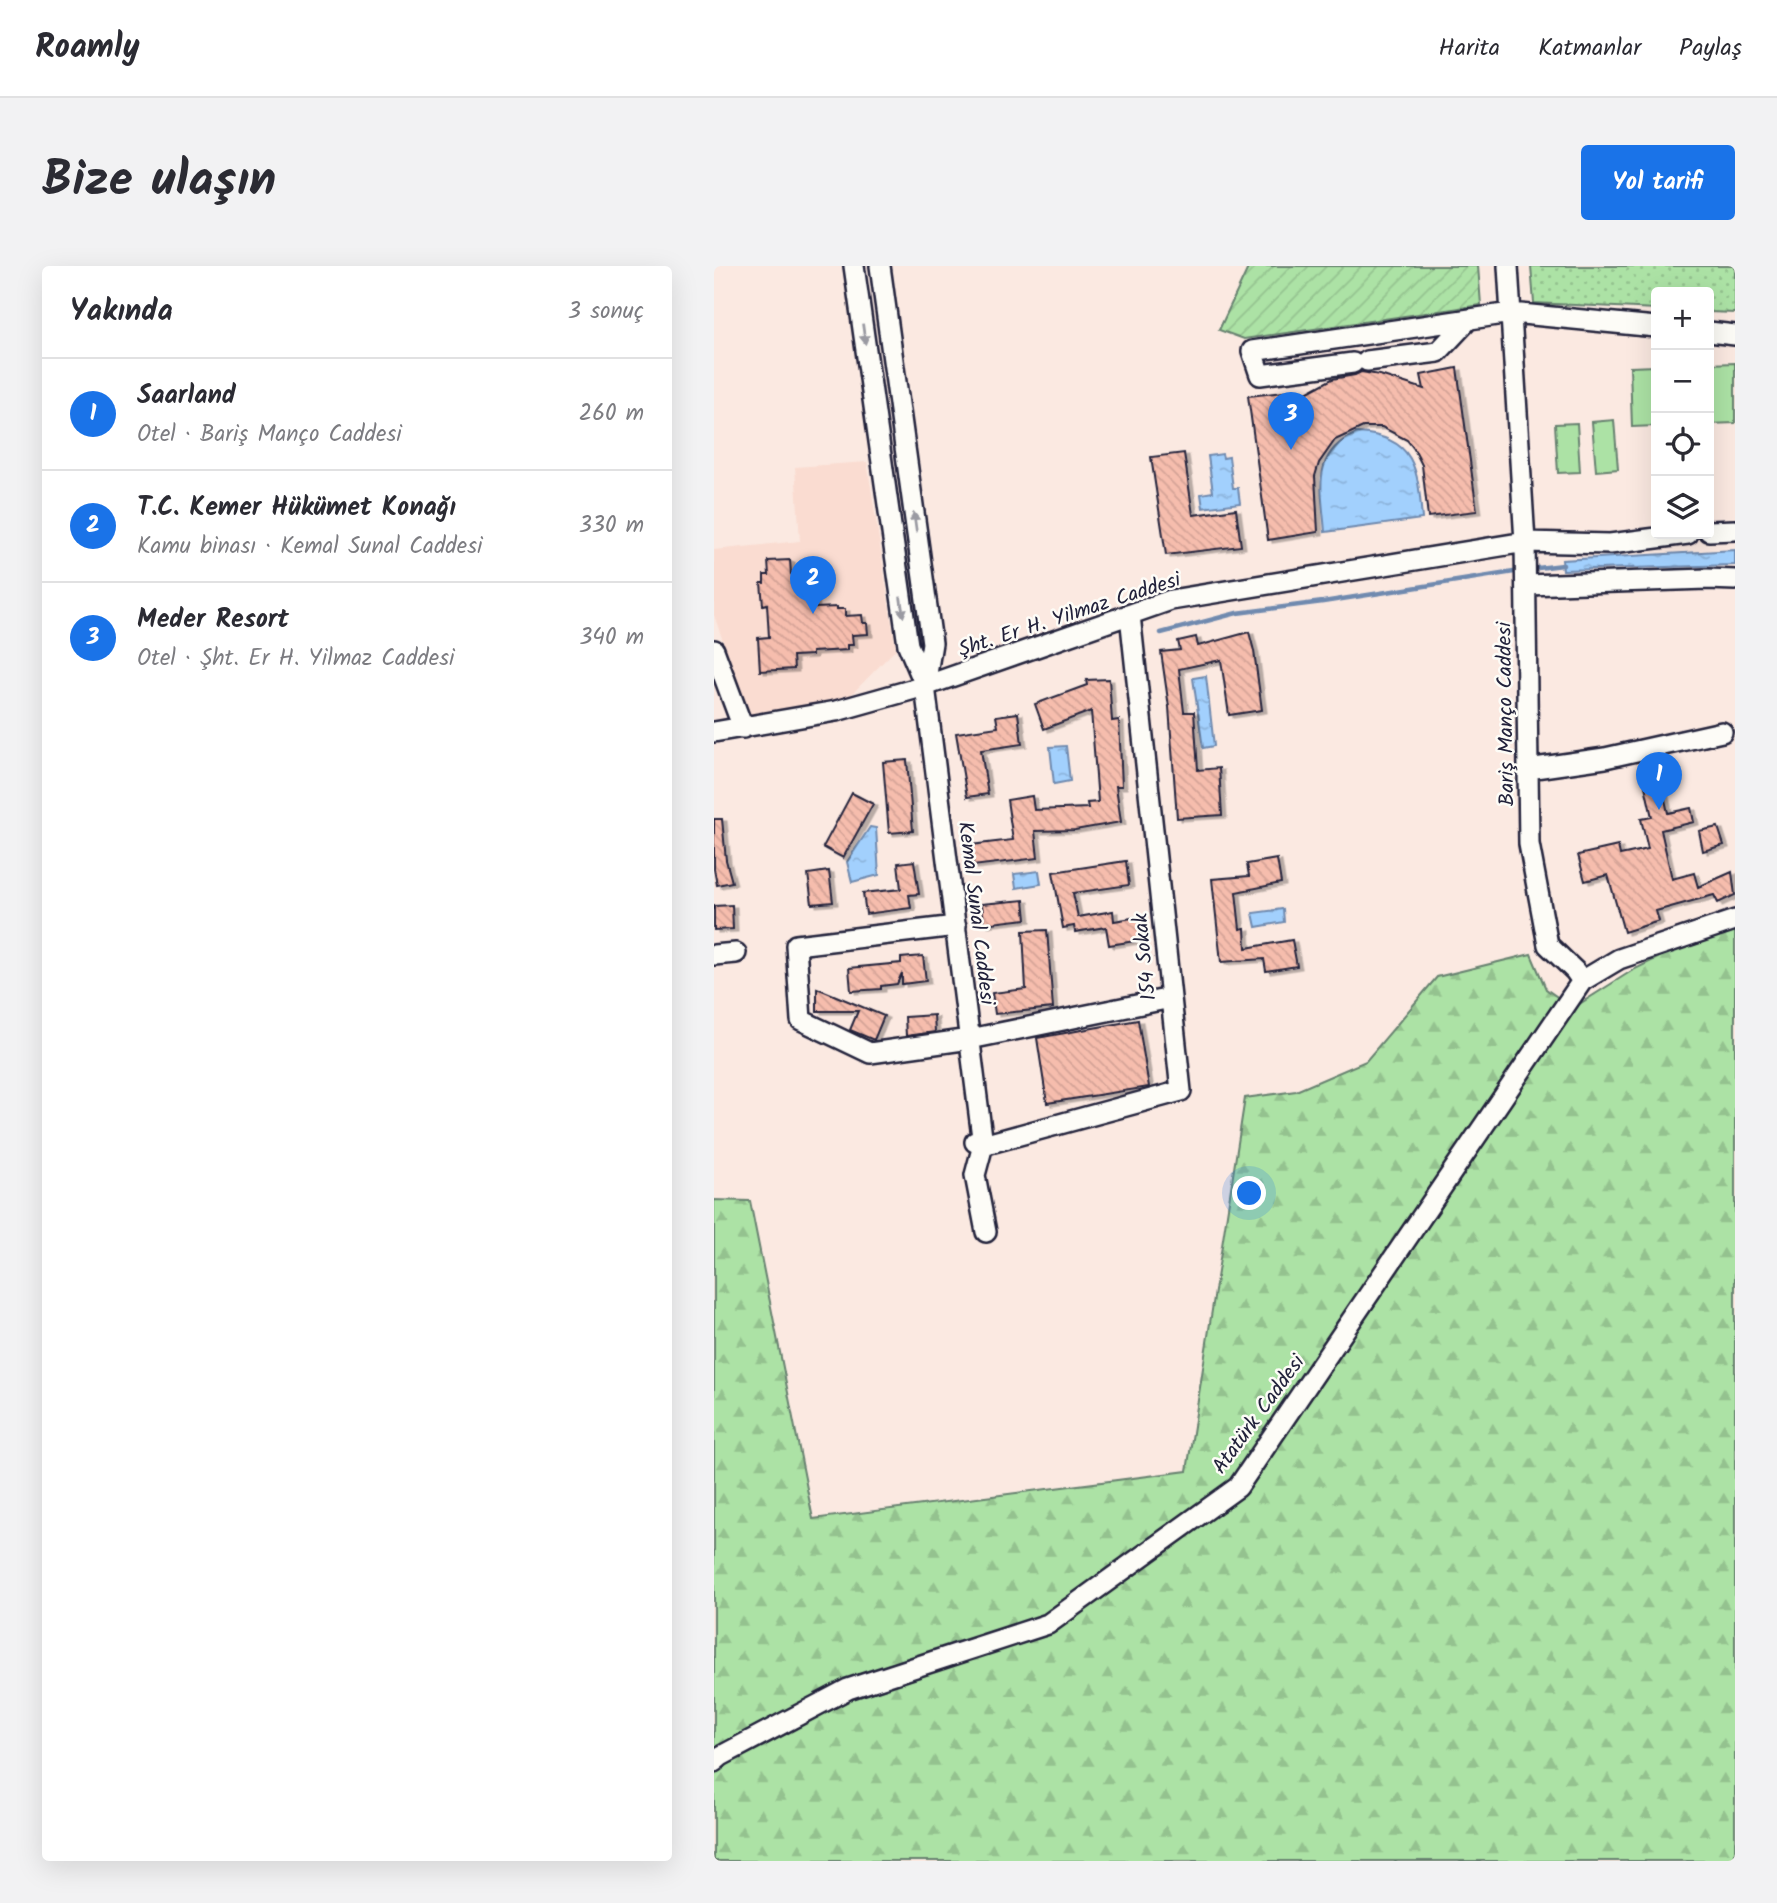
<!DOCTYPE html>
<html lang="tr">
<meta charset="utf-8">
<style>
:root{--surface:#fff;--page:#f2f2f3;--text:#2b2b33;--muted:#7c7c81;--line:#e1e1e2;--accent:#1a73e8}
body{margin:0;font-family:Kalam,sans-serif;background:var(--page);color:var(--text)}
.controls{position:absolute;right:21px;top:21px;display:grid;overflow:hidden;border-radius:7px;box-shadow:0 7px 28px #0002}
.controls button{width:63px;height:63px;display:grid;place-items:center;padding:0;border:0;border-bottom:2px solid var(--line);background:var(--surface);color:var(--text);font:35px sans-serif}
.you{position:absolute;left:536px;top:928px;width:24px;height:24px;margin:-18px;border:5px solid #fff;border-radius:50%;background:#1a73e8;box-shadow:0 0 0 10px #1a73e833}
.badge{display:grid;place-items:center;width:46px;height:46px;border-radius:50%;background:var(--accent);color:#fff;font-size:23px;font-weight:700}
.pin{position:absolute;translate:-50% -58px;filter:drop-shadow(0 2px 4px #0008)}
.pin::after{content:'';position:absolute;top:37px;width:24px;height:21px;background:inherit;clip-path:polygon(0 0,100% 0,50% 100%)}
.list{margin:0;padding:0;list-style:none}
h2{display:flex;justify-content:space-between;align-items:center;height:91px;margin:0;padding:0 28px;font-size:30px}
h2 small{font-size:23px;font-weight:400;color:var(--muted)}
.list li{display:grid;grid-template-columns:46px 1fr auto;gap:21px;align-items:center;box-sizing:border-box;height:112px;padding:0 28px;border-top:2px solid var(--line)}
.list b{display:block;font-size:26px;white-space:nowrap}
.list p{margin:0;font-size:23px;white-space:nowrap;color:var(--muted)}
.list em{font-size:23px;font-style:normal;color:var(--muted)}
.icon{flex:none;width:38px;height:38px;fill:none;stroke:currentColor;stroke-width:2;stroke-linecap:round;stroke-linejoin:round}
.map{position:relative;flex:none;width:1021px;height:1595px;overflow:hidden;border-radius:7px}
header{display:flex;align-items:center;gap:42px;box-sizing:border-box;height:98px;padding:0 35px;background:var(--surface);border-bottom:2px solid var(--line)}
header strong{font-size:33px}
nav{display:flex;gap:38px;margin-inline-start:auto;font-size:24px}
.intro{display:flex;align-items:center;justify-content:space-between;box-sizing:border-box;height:168px;padding:0 42px}
h1{margin:0;font-size:49px}
.button{padding:18px 32px;border-radius:7px;background:var(--accent);color:#fff;font-size:24px;font-weight:700}
main{display:flex;gap:42px;padding:0 42px}
aside{flex:1;background:var(--surface);border-radius:7px;box-shadow:0 7px 28px #0002}
.map>svg:first-child{display:block}
</style>
<header>
<strong>Roamly</strong>
<nav><a>Harita</a><a>Katmanlar</a><a>Paylaş</a></nav>
</header>
<div class="intro"><h1>Bize ulaşın</h1><a class="button">Yol tarifi</a></div>
<main>
<aside>
<h2>Yakında<small>3 sonuç</small></h2>
<ul class="list">
<li><span class="badge">1</span><div><b>Saarland</b><p>Otel · Bariş Manço Caddesi</p></div><em>260 m</em></li>
<li><span class="badge">2</span><div><b>T.C. Kemer Hükümet Konağı</b><p>Kamu binası · Kemal Sunal Caddesi</p></div><em>330 m</em></li>
<li><span class="badge">3</span><div><b>Meder Resort</b><p>Otel · Şht. Er H. Yilmaz Caddesi</p></div><em>340 m</em></li>
</ul>
</aside>
<div class="map">
<svg width="1021" height="1595" viewBox="0 0 1021 1595">
<defs>
<pattern id="grass-dots" width="8" height="8" patternUnits="userSpaceOnUse" patternTransform="scale(1.75)"><rect width="8" height="8" fill="#ace2a5"/><path d="M2 2h.1M6 6h.1" fill="none" stroke="#94c28f" stroke-width="1.8" stroke-linecap="round"/></pattern>
<pattern id="forest-firs" width="22" height="20" patternUnits="userSpaceOnUse" patternTransform="scale(1.75)"><rect width="22" height="20" fill="#ace2a5"/><path d="M5 1l3.5 6h-7zM16 11l3.5 6h-7z" fill="#94c28f"/></pattern>
<pattern id="garden-furrows" width="10" height="10" patternUnits="userSpaceOnUse" patternTransform="scale(1.75)"><rect width="10" height="10" fill="#ace2a5"/><path d="M-1 1l2-2M0 10L10 0M9 11l2-2" fill="none" stroke="#94c28f"/></pattern>
<pattern id="water-ripples" width="26" height="14" patternUnits="userSpaceOnUse" patternTransform="scale(1.75)"><rect width="26" height="14" fill="#a2d0fd"/><path d="M2 4q2-2 4 0t4 0M15 11q2-2 4 0t4 0" fill="none" stroke="#8bb2da"/></pattern>
<pattern id="building-back-hatch" width="6" height="6" patternUnits="userSpaceOnUse" patternTransform="scale(1.75)"><rect width="6" height="6" fill="#f6bdad"/><path d="M-1 5l2 2M0 0l6 6M5-1l2 2" fill="none" stroke="#d3a296"/></pattern>
<filter id="shadow"><feDropShadow dx="4.5" dy="2.5" stdDeviation="0" flood-color="#0004"/></filter>
</defs>
<rect width="100%" height="100%" fill="#fbe9e1"/>
<filter id="ink" filterUnits="userSpaceOnUse"><feTurbulence type="fractalNoise" baseFrequency=".0143" numOctaves="2"/><feDisplacementMap in="SourceGraphic" scale="14" xChannelSelector="R" yChannelSelector="G"/><feConvolveMatrix kernelMatrix="1 2 1 2 8 2 1 2 1" color-interpolation-filters="sRGB"/></filter>
<g filter="url(#ink)">
<path fill="#fadcd1" d="M153,196l29,187 -47,48 -100,20 -35,-102v-65l86,-9 -5,-74z"/>
<path fill="url(#grass-dots)" stroke="#678270" stroke-width="2" d="M817,0h204v47l-26,-1v-20h-53v17l-122,-6z"/>
<path fill="url(#forest-firs)" stroke="#678270" stroke-width="2" d="M1021,654v941h-1021v-661l36,1 63,318 374,-48 58,-373 51,-7 70,-30 71,-84 94,-23 15,35 27,19 60,-38z"/>
<path fill="url(#garden-furrows)" stroke="#678270" stroke-width="2" d="M535,0h229l3,39 -237,34 -25,-9z"/>
<path fill="#ace2a5" stroke="#678270" stroke-width="2" d="M1021,97v60l-26,1v-60z
M942,100v60l-24,1 -2,-60z
M900,154l4,49 -22,2 -4,-49z
M863,157l3,49 -22,1 -3,-49z"/>
<path fill="url(#water-ripples)" stroke="#6f8aaf" stroke-width="2" d="M643,167c59,3 61,37 65,86l-97,13c-3,-42 -15,-79 32,-99z
M508,188l1,4 6,-1 4,31h5l2,15 -37,5 -2,-14 12,-2 -5,-36z
M1021,284v15l-172,5 -1,-10z
M492,410l8,70 -11,2 -10,-70z
M352,480l4,35 -16,3 -4,-37z
M156,561l6,1 3,47 -27,7 -5,-20z
M325,605l2,13 -25,4 -2,-14z
M569,643l1,13 -28,5 -3,-14z"/>
<g fill="none" stroke-linecap="round" stroke-linejoin="round">
<path stroke="#6f8aaf" stroke-width="4.5" d="M824,302l25,-3
M447,367l76,-20 86,-11 191,-30"/>
</g>
<path fill="url(#building-back-hatch)" stroke="#22223b" stroke-width="2" filter="url(#shadow)" d="M743,102l20,143 -49,6 -6,-52 -8,-16 -7,-9 -25,-13h-19l-28,13 -16,23 -4,13 3,56 -50,8 -20,-144 45,-5 2,8 37,-20 23,-4 6,-3 19,3 44,14 -3,-14z
M470,187l9,62 43,-6 5,37 -75,9 -15,-98z
M76,294l1,14 7,-1 1,7h7l1,14h7l1,14 22,-1v2h8v7l17,-1 1,8h4l1,11 -16,1 1,10h-6v5l-35,2v3l-19,1 1,13 -34,2 -2,-33 11,-1 -2,-33 -4,1 -2,-22h3v-8h5l-1,-14z
M535,366l5,19 8,59 -33,5 -8,-55 -42,9 5,43h10l4,58 21,-2 3,47 -45,3 -8,-111 -8,-55 19,-2 -2,-9 18,-4 2,9z
M395,413l3,42 7,-1 3,66h-6l5,36 -46,8 -40,1 3,27 -65,8 -2,-21 42,-5 -6,-40 25,-4 2,14 54,-2 -1,-5 11,-1 -7,-91 -47,18 -9,-25 52,-19 -1,-5z
M304,447l4,31 -41,6 7,44 -21,3 -11,-64 42,-6 -2,-11z
M193,494l6,71 -24,2 -6,-71z
M947,516l7,31 23,-5 3,14 -33,8 11,49 22,-6 4,14 34,-15 3,23 -17,8 -4,-8 -58,16 3,10 -35,11 -16,-57 -23,6 -7,-26 40,-9 2,9 28,-6 -7,-30 11,-2 -7,-31z
M138,527l21,11 -30,54 -20,-11z
M0,553h8l4,41 6,22 -15,3 -3,-16z
M1004,561l6,18 -21,6 -4,-20z
M563,593l4,24 -45,9 4,37 5,-1 1,20 46,-8 5,26 -31,5 -2,-12 -43,3 -9,-83 37,-3 -2,-12z
M200,595l5,33 -10,1 2,13 -45,6 -3,-21 38,-4 -3,-26z
M412,595l3,24 -56,8 5,24 35,-6 1,10 24,-4 4,23 -33,5 -3,-18 -31,5 -1,-6 -11,2 -10,-56z
M115,605l4,31 -21,2 -4,-30z
M310,634l2,19 -42,5 -2,-20z
M18,639l1,24 -19,1v-24z
M333,664l6,78 -58,6 -3,-21 34,-4 -3,-58z
M209,690l3,25 -24,3v-11l-5,11 -16,2v3l-30,2 -2,-23 52,-5v-5z
M103,722l67,28 -10,24 -24,-10 8,-19h-41z
M220,749l1,17 -29,4 -1,-19z
M424,754l11,67 -102,16 -10,-65z"/>
<g fill="none" stroke-linecap="round" stroke-linejoin="round">
<g stroke="#22223b" stroke-width="24">
<path id="minor" d="M140,0l54,379 17,40
M166,0l52,377 -7,43 58,459 198,-54 -51,-476
M794,0l17,276 4,302 19,101 27,26 7,10 37,-22 116,-39
M995,66l26,3
M653,95l71,-9 31,-33
M639,97l-93,12 -8,-24 259,-38 145,14
M995,265l26,-1
M812,319l181,-6 28,1
M0,384l29,78
M0,466l122,-21 89,-25 246,-86 354,-58 85,2 78,-10
M814,503l77,-11 117,-26
M242,660l-160,19 5,75 69,33 100,-14 201,-41
M0,689l22,-2
M261,876l8,3 -8,30 11,57
M0,1496l7,-6 127,-67 200,-65 190,-137 344,-506"/>
</g>
<use href="#minor" stroke="#fdfcf7" stroke-width="19"/>
</g>
<defs><path id="oneway-solid" d="M-6-.8H1V-3.2L6.5 0L1 3.2V.8H-6Z" transform="scale(1.75)"/></defs>
<g fill="#9a9aa2">
<use href="#oneway-solid" transform="translate(150 68) rotate(82)"/>
<use href="#oneway-solid" transform="translate(201 256) rotate(-98)"/>
<use href="#oneway-solid" transform="translate(188 341) rotate(82)"/>
</g>
</g>
<g text-anchor="middle" stroke-width="5" stroke-linejoin="round" paint-order="stroke">
<g font-size="21" fill="#22223b" stroke="#fdfcf7">
<text transform="translate(355 348) rotate(-18)" y="7">Şht. Er H. Yilmaz Caddesi</text>
<text transform="translate(791 448) rotate(-91)" y="7">Bariş Manço Caddesi</text>
<text transform="translate(263 647) rotate(83)" y="7">Kemal Sunal Caddesi</text>
<text transform="translate(430 691) rotate(-96)" y="7">154 Sokak</text>
<text transform="translate(544 1148) rotate(-54)" y="7">Atatürk Caddesi</text>
</g>
</g>
</svg>
<div class="controls">
<button>+</button>
<button>−</button>
<button><svg class="icon" aria-label="locate" viewBox="0 0 24 24"><circle cx="12" cy="12" r="6"/><path d="M12 2v4M12 18v4M2 12h4M18 12h4"/></svg></button>
<button><svg class="icon" aria-label="layers" viewBox="0 0 24 24"><path d="M12 4l9 5-9 5-9-5zM3 14l9 5 9-5"/></svg></button>
</div>
<div class="you"></div>
<div class="pin badge" style="left:945px;top:544px">1</div>
<div class="pin badge" style="left:99px;top:348px">2</div>
<div class="pin badge" style="left:577px;top:184px">3</div>
</div>
</main>
